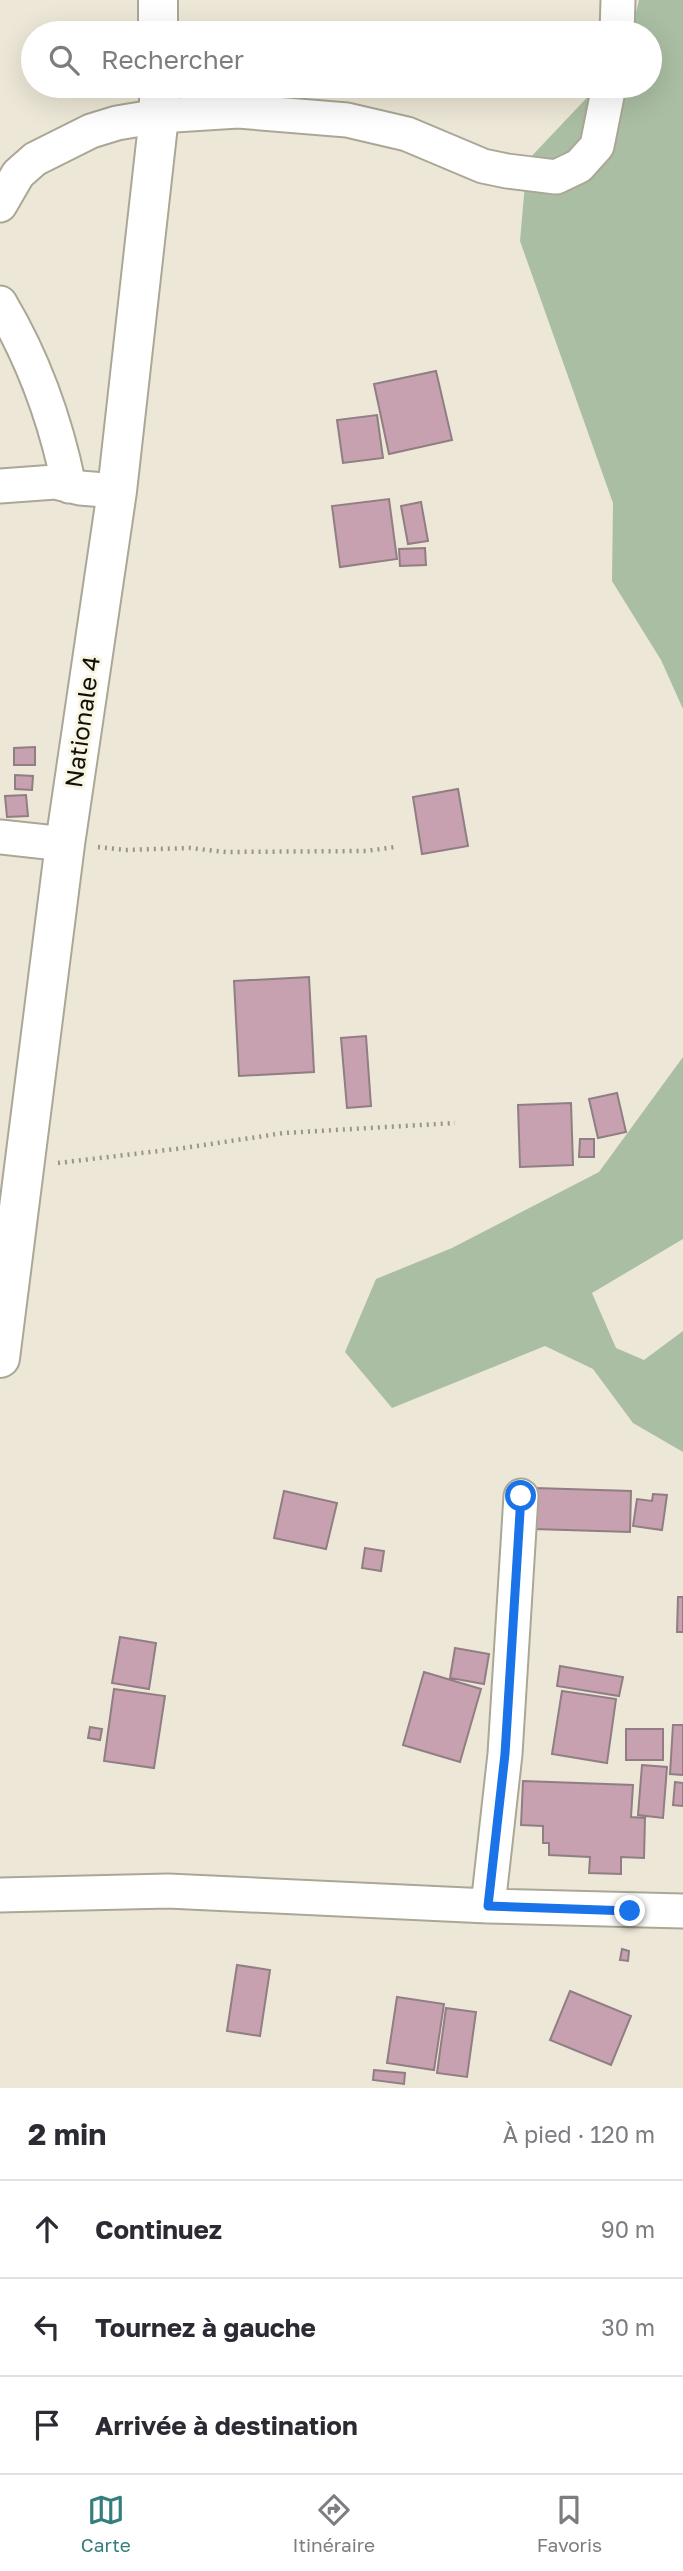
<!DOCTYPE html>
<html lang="fr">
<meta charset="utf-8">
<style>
:root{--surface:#fff;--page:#f7f7f7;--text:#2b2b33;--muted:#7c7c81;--line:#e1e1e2;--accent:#357e7e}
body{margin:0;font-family:"Golos Text",sans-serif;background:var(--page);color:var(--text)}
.stop{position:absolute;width:21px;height:21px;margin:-16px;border:5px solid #1a73e8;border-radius:50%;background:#fff}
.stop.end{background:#1a73e8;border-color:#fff;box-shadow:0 2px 7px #0008}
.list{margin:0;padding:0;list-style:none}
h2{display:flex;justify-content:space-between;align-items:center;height:91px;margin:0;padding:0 28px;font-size:30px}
h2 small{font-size:23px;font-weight:400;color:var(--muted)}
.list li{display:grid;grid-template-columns:46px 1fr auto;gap:21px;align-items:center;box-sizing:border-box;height:98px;padding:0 28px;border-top:2px solid var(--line)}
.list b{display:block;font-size:26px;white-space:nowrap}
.list em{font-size:23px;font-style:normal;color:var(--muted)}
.icon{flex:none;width:38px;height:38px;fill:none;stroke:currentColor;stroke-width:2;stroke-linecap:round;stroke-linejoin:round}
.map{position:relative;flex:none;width:683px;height:2088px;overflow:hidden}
.search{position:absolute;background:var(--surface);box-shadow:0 7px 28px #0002;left:21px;right:21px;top:21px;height:77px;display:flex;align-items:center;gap:18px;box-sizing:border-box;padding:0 24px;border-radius:38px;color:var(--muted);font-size:26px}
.sheet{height:385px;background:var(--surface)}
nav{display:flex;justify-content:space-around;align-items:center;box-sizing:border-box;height:98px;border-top:2px solid var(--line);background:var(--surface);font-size:19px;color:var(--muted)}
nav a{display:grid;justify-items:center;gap:4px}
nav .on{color:var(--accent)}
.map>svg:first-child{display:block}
</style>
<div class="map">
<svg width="683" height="2088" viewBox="0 0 683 2088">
<rect width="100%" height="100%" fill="#ece7d6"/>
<path fill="#aabea3" d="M639,0h44v709l-22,-49 -49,-79 1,-78 -93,-262 7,-80 71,-75h52v-53h-19z
M683,1057v182l-91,54 24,55 28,12 39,-29v121l-50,-29 -40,-54 -48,-23 -153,62 -47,-56 31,-73 76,-31 147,-76z"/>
<path fill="#c7a1af" stroke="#907e84" stroke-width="2" d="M436,371l16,69 -63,14 -15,-70z
M377,415l6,43 -40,5 -6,-43z
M389,499l8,60 -57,8 -8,-61z
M421,502l7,39 -20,3 -7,-38z
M425,548l1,17 -26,1 -1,-17z
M35,747v18h-21v-17z
M15,775l18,1 -1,14 -17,-1z
M458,789l10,57 -46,8 -9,-57z
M26,795l2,21 -21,1 -2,-21z
M309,977l5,95 -75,4 -5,-95z
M366,1036l5,70 -24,2 -6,-70z
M617,1093l9,39 -28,6 -9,-39z
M571,1103l2,62 -53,2 -2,-62z
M580,1139h14v18h-15z
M535,1488l96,3 -1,41 -96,-3z
M284,1491l53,12 -11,46 -52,-11z
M653,1494l14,1 -5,35 -29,-4 4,-27 15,2z
M365,1548l19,3 -3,20 -19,-3z
M678,1597h5v35h-6z
M120,1637l36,6 -7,46 -37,-6z
M455,1648l34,6 -5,30 -34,-6z
M560,1666l63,11 -4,19 -62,-10z
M424,1672l57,17 -21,73 -57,-17z
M114,1689l51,7 -11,72 -50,-7z
M562,1691l54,8 -9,64 -55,-9z
M673,1725h10v50l-13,-1z
M90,1727l12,2 -2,11 -12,-2z
M626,1729h37v31h-37z
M642,1765l25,2 -4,51 -25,-3z
M523,1781l110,4 -2,32 14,1 -1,40 -23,-1v17l-32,-1 1,-16 -41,-2v-12h-6v-17l-22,-1z
M675,1782l8,1v23l-10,-1z
M622,1949l7,2 -1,10 -8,-1z
M237,1965l33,5 -10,66 -33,-5z
M570,1991l61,25 -20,49 -61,-25z
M397,1997l47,7 -10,66 -47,-7z
M446,2008l30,4 -9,65 -30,-4z
M374,2070l31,3 -1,11 -31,-4z"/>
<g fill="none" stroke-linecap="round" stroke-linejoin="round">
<g stroke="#aba796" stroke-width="37">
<path id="street" d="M617,33l1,-33
M0,205l18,-31 17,-15 56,-28 26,-8 42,-7 79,-5 109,9 60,14 76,32 24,5 49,6 23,-11 18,-20 12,-60
M0,303c34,57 56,119 69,183
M0,486l55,-4 25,6 37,3
M0,837l65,7
M0,1895l168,-4 320,15 195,5
M488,1906l17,-152 16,-258"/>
</g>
<g stroke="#aba796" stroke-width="42">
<path id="highway" d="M158,0v33
M0,1358l65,-514 52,-353 42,-375v-30"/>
</g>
<path stroke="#999689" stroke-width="4.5" stroke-dasharray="2 5" stroke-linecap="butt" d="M98,847l27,3 65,-2 36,4 140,-1 29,-4
M58,1163l126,-15 100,-15 171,-10"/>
<use href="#street" stroke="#fff" stroke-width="33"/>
<use href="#highway" stroke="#fff" stroke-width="38"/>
</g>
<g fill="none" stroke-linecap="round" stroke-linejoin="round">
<path stroke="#1a73e8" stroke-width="9" d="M521,1496l-16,258 -17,152 142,5"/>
</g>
<g text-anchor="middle" stroke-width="6" stroke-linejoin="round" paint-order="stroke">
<g font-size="24" fill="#110f0a" stroke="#f9f5e3">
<text transform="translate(83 722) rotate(-82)" y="8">Nationale 4</text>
</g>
</g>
</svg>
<div class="stop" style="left:521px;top:1496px"></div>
<div class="stop end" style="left:630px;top:1911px"></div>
<div class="search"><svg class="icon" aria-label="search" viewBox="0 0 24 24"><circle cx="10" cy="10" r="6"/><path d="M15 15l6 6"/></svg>Rechercher</div>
</div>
<section class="sheet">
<h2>2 min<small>À pied · 120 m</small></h2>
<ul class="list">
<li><svg class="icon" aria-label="ahead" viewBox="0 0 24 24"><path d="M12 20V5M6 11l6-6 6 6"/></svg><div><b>Continuez</b></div><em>90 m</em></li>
<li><svg class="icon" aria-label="left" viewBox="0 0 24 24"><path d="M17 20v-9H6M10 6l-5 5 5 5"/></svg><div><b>Tournez à gauche</b></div><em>30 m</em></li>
<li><svg class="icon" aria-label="arrive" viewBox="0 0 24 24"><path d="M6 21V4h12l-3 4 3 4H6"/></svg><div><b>Arrivée à destination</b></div></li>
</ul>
</section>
<nav>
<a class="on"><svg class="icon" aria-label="map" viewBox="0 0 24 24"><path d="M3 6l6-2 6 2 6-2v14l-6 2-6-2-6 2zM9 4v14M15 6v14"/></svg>Carte</a>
<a><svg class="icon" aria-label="directions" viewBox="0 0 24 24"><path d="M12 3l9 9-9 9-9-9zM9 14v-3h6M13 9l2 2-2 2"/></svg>Itinéraire</a>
<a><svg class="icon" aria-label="saved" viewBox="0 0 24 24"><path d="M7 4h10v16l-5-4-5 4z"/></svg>Favoris</a>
</nav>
